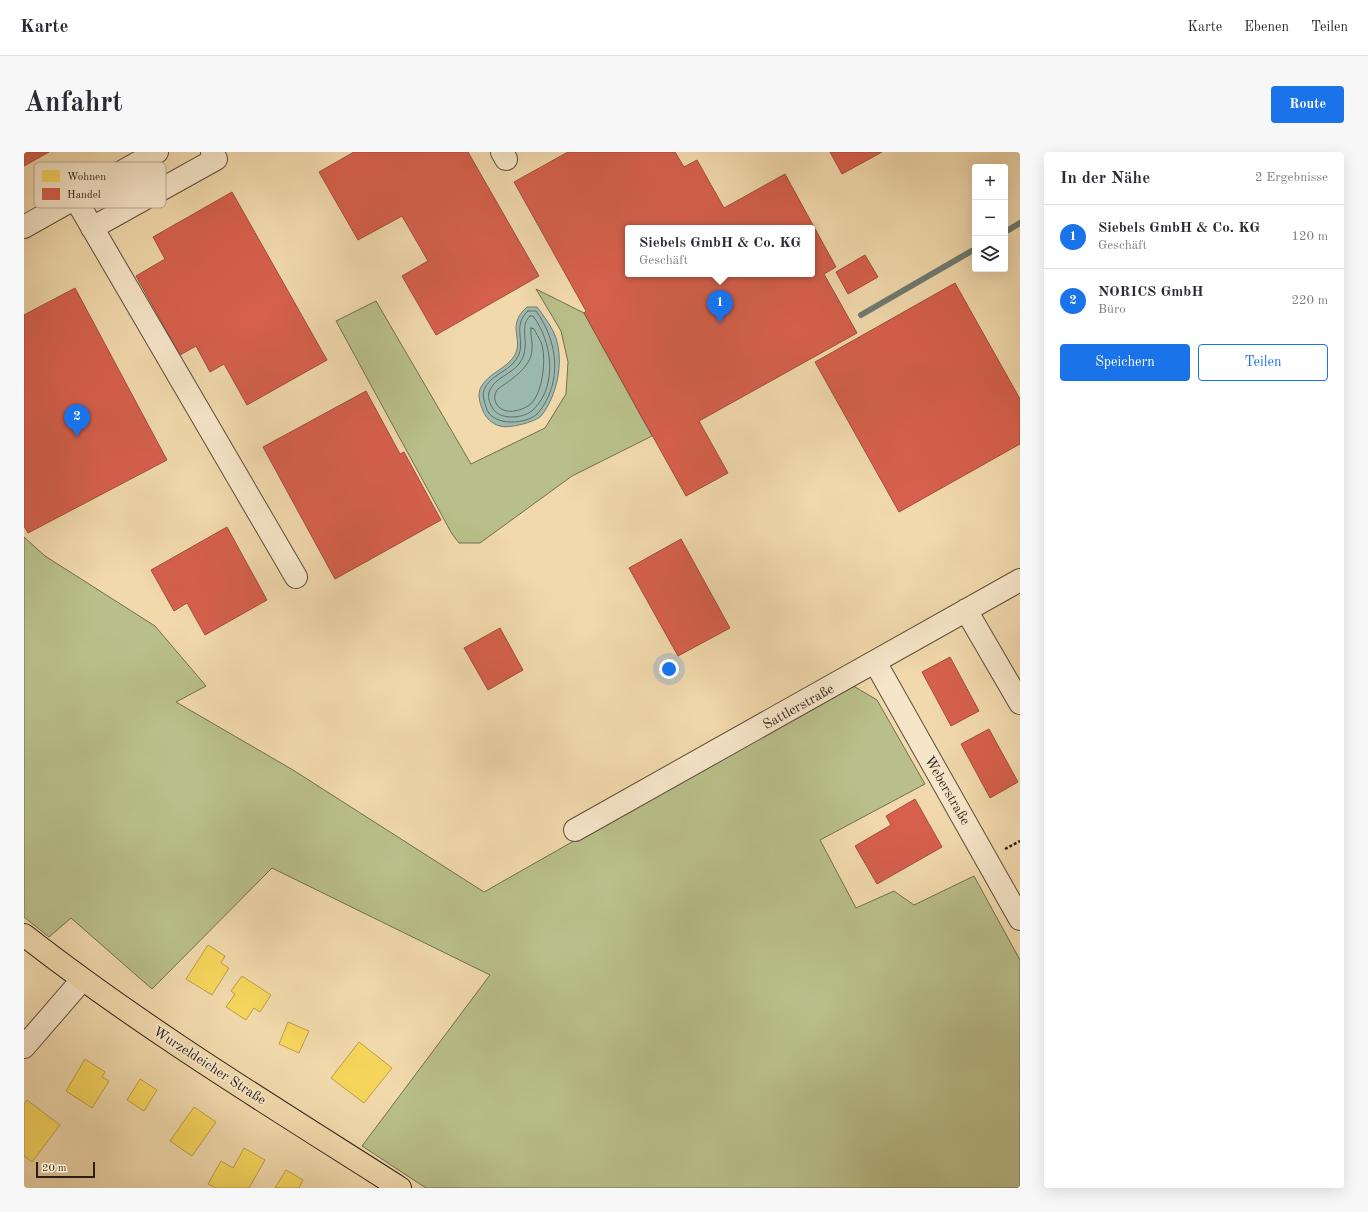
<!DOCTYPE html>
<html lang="de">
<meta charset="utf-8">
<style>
:root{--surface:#fff;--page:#f7f7f7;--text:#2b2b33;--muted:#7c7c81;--line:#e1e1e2;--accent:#1a73e8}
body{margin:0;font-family:"Old Standard TT",serif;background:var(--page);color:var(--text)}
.controls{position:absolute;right:12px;top:12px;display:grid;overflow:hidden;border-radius:4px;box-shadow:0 4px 16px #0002}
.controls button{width:36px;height:36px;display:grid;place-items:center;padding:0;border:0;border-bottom:1px solid var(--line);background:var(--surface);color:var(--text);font:20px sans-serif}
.scale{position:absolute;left:12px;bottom:10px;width:59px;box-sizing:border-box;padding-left:4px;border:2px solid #2b1e15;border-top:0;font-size:11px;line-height:14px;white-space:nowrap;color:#2b1e15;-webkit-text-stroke:3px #f6e6c9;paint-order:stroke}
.you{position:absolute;left:645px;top:517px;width:14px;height:14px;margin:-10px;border:3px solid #fff;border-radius:50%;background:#1a73e8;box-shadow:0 0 0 6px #1a73e833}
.badge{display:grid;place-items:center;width:26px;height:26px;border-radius:50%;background:var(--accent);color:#fff;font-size:13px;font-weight:700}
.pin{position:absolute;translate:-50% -33px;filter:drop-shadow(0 1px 2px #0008)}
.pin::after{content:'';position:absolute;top:21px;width:14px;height:12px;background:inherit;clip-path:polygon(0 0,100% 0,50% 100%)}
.popup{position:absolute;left:601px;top:73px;width:190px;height:52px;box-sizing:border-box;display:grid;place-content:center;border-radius:4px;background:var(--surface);filter:drop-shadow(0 1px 3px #0005);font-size:13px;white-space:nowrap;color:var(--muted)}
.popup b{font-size:15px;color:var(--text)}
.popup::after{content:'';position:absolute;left:50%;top:100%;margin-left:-8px;border:8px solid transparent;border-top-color:var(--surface)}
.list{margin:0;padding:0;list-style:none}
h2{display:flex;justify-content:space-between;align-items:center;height:52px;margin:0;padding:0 16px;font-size:17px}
h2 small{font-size:13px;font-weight:400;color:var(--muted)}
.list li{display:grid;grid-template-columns:26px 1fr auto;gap:12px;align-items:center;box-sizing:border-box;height:64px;padding:0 16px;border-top:1px solid var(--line)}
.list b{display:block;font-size:15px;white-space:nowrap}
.list p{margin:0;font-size:13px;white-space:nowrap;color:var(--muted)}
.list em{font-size:13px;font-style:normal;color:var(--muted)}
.actions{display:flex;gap:8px;padding:12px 16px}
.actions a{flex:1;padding:9px 0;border:1px solid var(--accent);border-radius:4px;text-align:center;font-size:14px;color:var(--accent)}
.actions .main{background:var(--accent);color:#fff}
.icon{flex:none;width:22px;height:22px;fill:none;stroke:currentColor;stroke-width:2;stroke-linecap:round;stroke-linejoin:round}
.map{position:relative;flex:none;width:996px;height:1036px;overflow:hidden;border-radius:4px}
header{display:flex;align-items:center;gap:24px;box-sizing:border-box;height:56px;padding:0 20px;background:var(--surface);border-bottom:1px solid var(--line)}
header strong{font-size:19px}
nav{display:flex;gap:22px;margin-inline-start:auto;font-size:14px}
.intro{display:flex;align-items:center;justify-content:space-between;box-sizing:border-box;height:96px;padding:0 24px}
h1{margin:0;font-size:28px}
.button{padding:10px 18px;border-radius:4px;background:var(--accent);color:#fff;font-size:14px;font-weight:700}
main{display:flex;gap:24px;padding:0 24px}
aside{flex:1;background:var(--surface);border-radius:4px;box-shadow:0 4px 16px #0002}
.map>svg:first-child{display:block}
</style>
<header>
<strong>Karte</strong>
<nav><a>Karte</a><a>Ebenen</a><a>Teilen</a></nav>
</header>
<div class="intro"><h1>Anfahrt</h1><a class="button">Route</a></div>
<main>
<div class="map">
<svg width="996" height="1036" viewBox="0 0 996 1036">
<rect width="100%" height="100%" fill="#f1d9ac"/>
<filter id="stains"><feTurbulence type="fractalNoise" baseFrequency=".005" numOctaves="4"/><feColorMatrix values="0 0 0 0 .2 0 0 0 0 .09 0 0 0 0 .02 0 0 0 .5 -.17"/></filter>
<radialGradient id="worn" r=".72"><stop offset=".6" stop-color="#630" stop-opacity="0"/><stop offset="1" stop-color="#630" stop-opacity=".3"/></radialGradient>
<path fill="#b9bf8a" stroke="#726e50" d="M512,137l48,24 68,123 -80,40 -92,67h-21l-7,-9 -116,-213 40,-20 95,163 74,-36 21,-34 2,-32 -7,-31z
M0,385l21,19 110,70 51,60 -30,16 117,68 191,122 366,-208 27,16 48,84 -105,56 36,68 38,-17 20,14 60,-29 46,84v228h-594l-64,-42 128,-171 -218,-107 -120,121 -81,-71 -22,19 -25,-20z"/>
<path fill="#9cb9b0" stroke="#6f7b72" d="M503,155h10c7,9 15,20 19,31 8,25 1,58 -15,78 -6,6 -32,13 -41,10 -8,-2 -14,-8 -17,-15 -3,-7 -6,-17 -2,-24 7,-13 22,-17 31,-28 15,-18 -8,-32 15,-52z"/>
<path fill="#f6d55c" stroke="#b99e47" d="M184,793l17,11 -4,7 8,5 -17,27 -26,-16z
M218,824l29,19 -11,17 -6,-4 -8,12 -20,-13 9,-13 -4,-3z
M264,870l21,9 -10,22 -20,-9z
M335,890l33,26 -28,35 -33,-25z
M61,907l20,13 -3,5 7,4 -17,27 -26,-17z
M116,927l17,11 -13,21 -17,-11z
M3,948l33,25 -28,37 -8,-6v-52z
M170,955l22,15 -24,34 -22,-15z
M220,996l21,12 -16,28h-33l-8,-4 13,-23 12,7z
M262,1018l17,10 -4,8h-24z"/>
<path fill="#d6604d" stroke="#a34c3c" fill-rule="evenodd" d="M0,0h25l-25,14z
M330,0h114l71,124 -103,59 -34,-59 26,-15 -26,-45 -44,24 -39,-68z
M544,0h107l9,15 13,-7 27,48 61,-34 51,93 -12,7 33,59 -158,88 29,52 -42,23 -102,-183 2,-2 -72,-129zM604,76h184v46h-184z
M806,0h52l-40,22z
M208,40l95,168 -80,45 -23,-41 -14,8 -14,-26 -16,9 -44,-79 29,-17 -12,-22z
M841,103l13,22 -30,17 -12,-22z
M931,131l65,116v45l-121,68 -84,-150z
M51,136l92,172 -139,73 -4,-7v-211z
M342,239l34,63 4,-2 37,68 -106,59 -72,-132z
M203,375l40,73 -62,35 -18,-32 -13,8 -23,-41z
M657,387l49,89 -52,28 -49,-88z
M476,476l23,42 -35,20 -24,-42z
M926,505l29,54 -28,15 -29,-54z
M965,577l29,53 -28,16 -29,-54z
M891,647l27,48 -65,37 -22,-38 36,-21 -5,-9z"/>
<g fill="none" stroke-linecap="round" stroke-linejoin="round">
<path stroke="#646c62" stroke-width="1" d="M504,159h8c22,30 27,72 2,102 -10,11 -43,14 -51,-3 -2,-6 -5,-14 -3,-20 5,-14 23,-18 31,-29 14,-17 -5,-34 13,-50z
M506,164h3c19,25 25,69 1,93 -9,10 -36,12 -42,-2 -3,-5 -5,-12 -2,-17 5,-12 21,-16 29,-26 14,-19 -2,-36 11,-48z
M507,176l3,1c2,4 5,9 7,13 6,15 2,55 -13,64 -10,6 -26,9 -32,-3 -2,-5 -2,-9 2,-14 12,-9 33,-21 34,-39 1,-7 -2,-15 -1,-22z"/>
<path stroke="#6f7b72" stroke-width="6" d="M981,80l15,-9
M837,163l114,-66"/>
<g stroke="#5c4d3b" stroke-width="24">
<path id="minor" d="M478,0l4,7
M51,46l221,379
M0,75l133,-75
M68,76l124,-69 -4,-7
M942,458l54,93
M851,510l145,257
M551,678l445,-250
M0,895l58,-67"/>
</g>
<g stroke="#2b1e15" stroke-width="24">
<path id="major" d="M0,783c119,93 249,172 376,253"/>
</g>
<path stroke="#2b1e15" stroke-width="2.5" stroke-dasharray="3 2" stroke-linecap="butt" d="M981,697l15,-8"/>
<use href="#minor" stroke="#f6e6c9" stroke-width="22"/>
<use href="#major" stroke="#f1d9ac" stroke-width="22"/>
</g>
<g text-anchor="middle" stroke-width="4" stroke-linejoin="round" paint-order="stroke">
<g font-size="14" fill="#2b1e15" stroke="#f6e6c9">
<text transform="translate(774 554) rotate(-29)" y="5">Sattlerstraße</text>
<text transform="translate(924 638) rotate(60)" y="5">Weberstraße</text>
<text transform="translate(186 913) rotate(33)" y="5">Wurzeldeicher Straße</text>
</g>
</g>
<rect x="10" y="10" width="132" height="46" rx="6" fill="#f6e6c9" stroke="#b9aa93" stroke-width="1"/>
<rect x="18" y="18" width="18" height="12" fill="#f6d55c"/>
<rect x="18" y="36" width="18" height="12" fill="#d6604d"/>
<g font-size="11" fill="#2b1e15">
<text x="43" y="28">Wohnen</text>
<text x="43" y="46">Handel</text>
</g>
<rect width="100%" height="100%" filter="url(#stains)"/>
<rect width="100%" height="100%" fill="url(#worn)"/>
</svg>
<div class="controls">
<button>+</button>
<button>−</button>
<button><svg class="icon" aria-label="layers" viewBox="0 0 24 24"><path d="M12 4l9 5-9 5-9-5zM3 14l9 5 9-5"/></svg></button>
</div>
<div class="scale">20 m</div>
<div class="you"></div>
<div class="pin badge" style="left:696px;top:171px">1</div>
<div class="popup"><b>Siebels GmbH &amp; Co. KG</b>Geschäft</div>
<div class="pin badge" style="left:53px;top:285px">2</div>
</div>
<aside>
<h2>In der Nähe<small>2 Ergebnisse</small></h2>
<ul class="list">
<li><span class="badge">1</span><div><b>Siebels GmbH &amp; Co. KG</b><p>Geschäft</p></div><em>120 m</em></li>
<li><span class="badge">2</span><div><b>NORICS GmbH</b><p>Büro</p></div><em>220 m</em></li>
</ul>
<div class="actions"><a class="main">Speichern</a><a>Teilen</a></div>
</aside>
</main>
